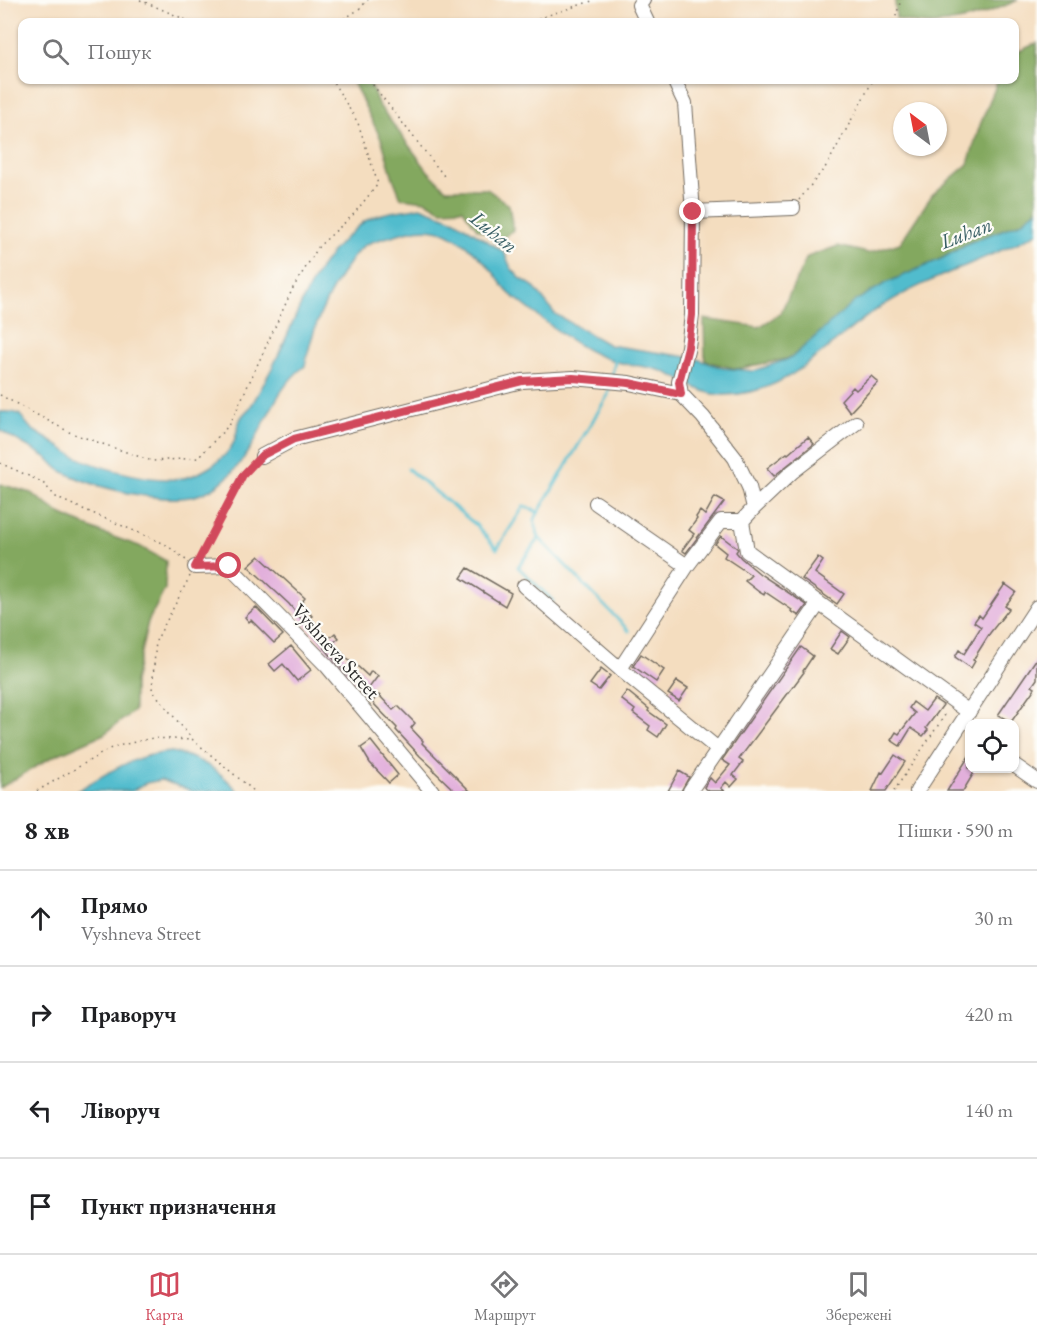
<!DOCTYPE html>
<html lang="uk">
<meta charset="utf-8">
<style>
:root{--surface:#fff;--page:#f6f6f6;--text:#202124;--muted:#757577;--line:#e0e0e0;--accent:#d1495b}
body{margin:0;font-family:"EB Garamond",serif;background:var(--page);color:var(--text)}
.controls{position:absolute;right:18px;bottom:18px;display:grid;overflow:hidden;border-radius:12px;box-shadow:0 2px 4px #0004}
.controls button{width:54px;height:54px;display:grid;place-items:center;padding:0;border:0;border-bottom:2px solid var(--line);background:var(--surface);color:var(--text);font:30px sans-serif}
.compass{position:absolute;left:893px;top:102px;width:54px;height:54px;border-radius:50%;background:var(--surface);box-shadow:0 2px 4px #0004;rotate:328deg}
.stop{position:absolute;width:18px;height:18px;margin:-14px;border:4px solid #d1495b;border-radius:50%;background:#fff}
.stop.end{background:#d1495b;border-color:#fff;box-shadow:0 2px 6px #0008}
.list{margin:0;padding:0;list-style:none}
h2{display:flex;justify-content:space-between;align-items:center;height:78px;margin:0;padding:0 24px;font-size:26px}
h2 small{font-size:20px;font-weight:400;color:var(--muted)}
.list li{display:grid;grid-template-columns:39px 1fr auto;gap:18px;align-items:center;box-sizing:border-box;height:96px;padding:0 24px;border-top:2px solid var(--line)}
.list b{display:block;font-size:22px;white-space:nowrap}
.list p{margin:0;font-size:20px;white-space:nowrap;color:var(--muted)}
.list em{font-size:20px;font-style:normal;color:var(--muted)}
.icon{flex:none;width:33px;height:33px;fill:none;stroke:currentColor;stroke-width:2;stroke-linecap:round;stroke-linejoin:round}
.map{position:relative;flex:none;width:1037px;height:791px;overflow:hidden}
.search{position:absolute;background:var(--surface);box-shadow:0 2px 4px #0004;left:18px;right:18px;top:18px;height:66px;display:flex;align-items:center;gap:15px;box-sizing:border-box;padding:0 21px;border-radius:12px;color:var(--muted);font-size:22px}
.sheet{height:462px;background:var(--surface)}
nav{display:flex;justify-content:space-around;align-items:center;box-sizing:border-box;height:84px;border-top:2px solid var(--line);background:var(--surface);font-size:16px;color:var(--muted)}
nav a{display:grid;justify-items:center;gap:3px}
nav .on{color:var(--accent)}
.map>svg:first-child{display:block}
</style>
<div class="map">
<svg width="1037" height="791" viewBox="0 0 1037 791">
<rect width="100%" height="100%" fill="#fdfcf7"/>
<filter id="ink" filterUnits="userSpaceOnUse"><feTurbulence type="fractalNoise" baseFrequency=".0167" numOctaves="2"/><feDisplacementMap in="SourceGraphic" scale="12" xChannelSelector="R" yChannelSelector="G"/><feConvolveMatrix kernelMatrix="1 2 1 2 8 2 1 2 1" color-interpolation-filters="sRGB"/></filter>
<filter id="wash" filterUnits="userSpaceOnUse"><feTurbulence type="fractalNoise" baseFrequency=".008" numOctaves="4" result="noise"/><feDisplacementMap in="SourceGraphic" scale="24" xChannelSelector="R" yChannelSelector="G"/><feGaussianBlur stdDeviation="1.35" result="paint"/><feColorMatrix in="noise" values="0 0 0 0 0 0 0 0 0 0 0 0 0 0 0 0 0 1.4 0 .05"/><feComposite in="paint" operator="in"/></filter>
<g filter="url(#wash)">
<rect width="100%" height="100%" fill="#f4ddbf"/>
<path fill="#83a85e" stroke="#576a44" stroke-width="1.5" d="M895,0h123c-38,17 -81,33 -122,18z
M1037,43v167l-17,13 -52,20 -148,90 -29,25 -54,11 -32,-8 -1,-42 55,8 21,-13 27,-57 31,-11 30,7 32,-10 32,-48 36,-31 12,-39 18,-45h16l1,-27z
M352,80h17l9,24 50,67 18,18h41l22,16 4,25 -12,10 -24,-11 -14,-20 -22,1 -15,-9 -25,-3 -8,-20 -11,-37z
M0,484l31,9 31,22 40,18 37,13 27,15 -1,28 -17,33 -14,60v29l-30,23 -52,23 -52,31z"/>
<path fill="#51bccd" stroke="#3e747c" stroke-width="1.5" d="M420,207l35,13 49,32 7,16 9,10 13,8 22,28 54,31 85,13 29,10 31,3 37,-13 64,-57 31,-18 57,-25 25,-15 52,-20 17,-13v23c-50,27 -104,42 -153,72 -54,32 -89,89 -159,90 -23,1 -43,-17 -63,-24 -14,-5 -27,-5 -41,-8 -38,-9 -67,-35 -97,-58 -4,-4 -10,-7 -14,-11 -7,-6 -11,-15 -17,-22 -12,-15 -27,-29 -45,-38 -17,-8 -35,-5 -53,1 -9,3 -21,5 -30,10 -8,5 -13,14 -18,21 -21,30 -35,63 -42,100 -32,23 -41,67 -65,97 -10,13 -23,25 -39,31 -33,13 -110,-7 -141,-24 -5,-3 -8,-8 -13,-12 -15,-10 -32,-18 -47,-28v-18c29,-2 19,10 36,20 10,6 18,11 27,17 24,17 83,32 113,30 21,-1 49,-18 58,-37 3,-7 3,-15 6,-22 2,-6 8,-9 11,-14 8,-13 15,-27 22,-40 24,-47 37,-100 80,-135 5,-3 9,-9 14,-11 16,-9 36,-9 53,-13z
M172,752c28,6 46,17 66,39h-46l-31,-11 -15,3 -14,8h-55c30,-18 58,-37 95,-39z"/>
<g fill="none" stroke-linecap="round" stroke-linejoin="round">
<path stroke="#51bccd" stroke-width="3" d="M611,378l5,-20
M610,384l-2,11 -74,125 5,18 90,93
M408,469l68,56 21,24 27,-43 14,6
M539,538l-21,29 35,34"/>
</g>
<g id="blocks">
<path fill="#e2afdb" d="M871,376l7,6 -28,30 -9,-12 12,-13 3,3z
M808,437l6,7 -40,32 -7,-8 20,-15 1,1z
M715,497l9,5 -38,51 -4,-3 12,-16 -5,-4 8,-11 -1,-2 4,-6 5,4z
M721,536l17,13 -2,3 5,6 19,16 47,31 -8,11 -8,-5 1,-1 -27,-18 -1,3 -5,-3 -14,-11 6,-6 -27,-18 2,-4 -11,-9z
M259,556l46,42 -4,5 11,13 -2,1 18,22 7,-6 4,5 -6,5 21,23 1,-2 13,12 3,-5 7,5 -12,16 -21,-19 -56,-69 -41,-38z
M818,557l5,4 -8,12 29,21 -7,10 -35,-25z
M468,568l43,25 -6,13 -44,-28z
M1005,584l11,8 -11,14 4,3 -19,24 -17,27 2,1 -4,7 -16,-11 4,-7 5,4 17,-27 -7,-5 5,-7 3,3z
M256,607l27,28 -9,8 -23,-23 -2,2 -4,-5z
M842,631l8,6 -12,17 -8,-5z
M291,646l20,24 -14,11 -14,-17 -8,7 -6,-7z
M801,647l12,9 -10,15 1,1 -65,87 4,3 -10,13 5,4 -7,8 -5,-5 -5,6 4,3h-16l-5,-4 6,-9 5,5 15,-18 -8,-5z
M641,654l23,16 -8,12 -23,-16z
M1037,658v21l-5,7 3,2 -24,34 -13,-7z
M601,669l9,7 -11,14 -9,-6z
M677,681l11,7 -9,13 -11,-7z
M627,691l22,18 -1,2 18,13 -8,13 -10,-7 2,-4 -17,-13 2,-3 -14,-11z
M379,695l14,15 5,-4 17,17 -4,5 12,13 -1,2 48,48h-15l-22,-21 1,-1 -14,-13 -24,-26 1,-2 -25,-26z
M934,699l9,6 -17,23 2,2 -5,6 -12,-8 -11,18 -9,-6 5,-8 3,2 16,-21 -6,-5 4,-6 12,9z
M371,741l27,34 -9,8 -19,-20 -9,-15z
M895,755l10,7 -19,29h-14l9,-19 2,1z
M969,756v12l6,3 -12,20h-16z
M679,771l10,6 -8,14h-13z"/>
</g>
</g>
<g filter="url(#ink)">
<use href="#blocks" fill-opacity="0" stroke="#71695f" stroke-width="1.5"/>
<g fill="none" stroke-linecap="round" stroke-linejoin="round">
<g stroke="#71695f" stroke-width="16">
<path id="minor" d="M643,0l-4,5 8,17
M674,80l11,23 8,109
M681,394l-2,-12 9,-35 4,-32 1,-103 100,-4
M262,456l32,-17 228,-58 51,-3 56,5 52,11 22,23 32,41 14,29 5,21 -12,13 5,30 222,161
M596,503l91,63
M754,508l38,-36 64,-49
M195,567l34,-1 98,100 105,125
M524,586l96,83 99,81
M620,669l67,-103 34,-45h21
M1014,765l23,16
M690,791l129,-188
M917,791l120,-184"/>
</g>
<path stroke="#71695f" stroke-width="1.5" stroke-dasharray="1.5 4.5" stroke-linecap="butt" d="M140,0l51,22
M339,22l19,-12 10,-10
M527,22l68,-22
M894,22l7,-22
M369,80l75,96
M799,200l28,-35 46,-85
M0,395l71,38 81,28 46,-3 32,-34 63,-136 26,-42 33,-30 26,-32 -20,-61 -26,-43
M0,463l42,19 15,16 108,46 21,16
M201,556l42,-81 10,-11
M190,576l-34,65 -4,49 41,50 61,51
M37,791l76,-44 40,-9 39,2
M894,791l53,-79"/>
<use href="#minor" stroke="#fff" stroke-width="14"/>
</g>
</g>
<g fill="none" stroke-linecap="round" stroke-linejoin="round" filter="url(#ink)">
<path stroke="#d1495b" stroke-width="8" d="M229,566l-34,1 48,-92 18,-19 33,-17 228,-58 51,-3 56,5 52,11 -2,-12 9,-35 4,-32 1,-103"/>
</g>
<g text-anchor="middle" stroke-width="4.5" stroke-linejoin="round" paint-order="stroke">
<g font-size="20" fill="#2b2b2b" stroke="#fdfcf7">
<text transform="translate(336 651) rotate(48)" y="7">Vyshneva Street</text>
</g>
<g font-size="21" font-style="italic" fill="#385e64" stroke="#fdfcf7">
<text transform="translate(494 232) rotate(39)" y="7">Luhan</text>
<text transform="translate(966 233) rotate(-21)" y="7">Luhan</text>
</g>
</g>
</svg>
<div class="controls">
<button><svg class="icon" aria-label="locate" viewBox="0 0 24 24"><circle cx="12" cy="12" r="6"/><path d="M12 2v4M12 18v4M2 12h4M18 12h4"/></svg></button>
</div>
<svg class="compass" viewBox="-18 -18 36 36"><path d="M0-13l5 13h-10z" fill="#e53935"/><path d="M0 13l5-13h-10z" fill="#757577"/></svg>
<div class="stop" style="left:229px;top:566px"></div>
<div class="stop end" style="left:693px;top:212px"></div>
<div class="search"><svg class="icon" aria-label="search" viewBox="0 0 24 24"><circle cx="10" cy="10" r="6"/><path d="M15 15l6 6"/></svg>Пошук</div>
</div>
<section class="sheet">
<h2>8 хв<small>Пішки · 590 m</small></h2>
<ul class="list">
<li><svg class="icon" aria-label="ahead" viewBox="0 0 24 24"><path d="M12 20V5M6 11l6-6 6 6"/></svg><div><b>Прямо</b><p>Vyshneva Street</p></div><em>30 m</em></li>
<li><svg class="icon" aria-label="right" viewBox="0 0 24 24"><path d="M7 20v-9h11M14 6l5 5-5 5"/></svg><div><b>Праворуч</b></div><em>420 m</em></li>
<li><svg class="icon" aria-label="left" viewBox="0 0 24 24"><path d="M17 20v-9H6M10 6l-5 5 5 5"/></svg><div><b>Ліворуч</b></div><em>140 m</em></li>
<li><svg class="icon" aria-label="arrive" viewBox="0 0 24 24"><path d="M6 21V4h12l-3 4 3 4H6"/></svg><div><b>Пункт призначення</b></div></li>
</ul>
</section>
<nav>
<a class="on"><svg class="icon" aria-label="map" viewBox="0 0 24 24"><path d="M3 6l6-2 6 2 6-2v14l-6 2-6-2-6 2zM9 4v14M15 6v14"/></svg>Карта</a>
<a><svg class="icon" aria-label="directions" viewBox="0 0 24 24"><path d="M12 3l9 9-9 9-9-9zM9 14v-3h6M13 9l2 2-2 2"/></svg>Маршрут</a>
<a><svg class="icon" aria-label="saved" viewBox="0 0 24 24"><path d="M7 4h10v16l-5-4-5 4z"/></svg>Збережені</a>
</nav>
